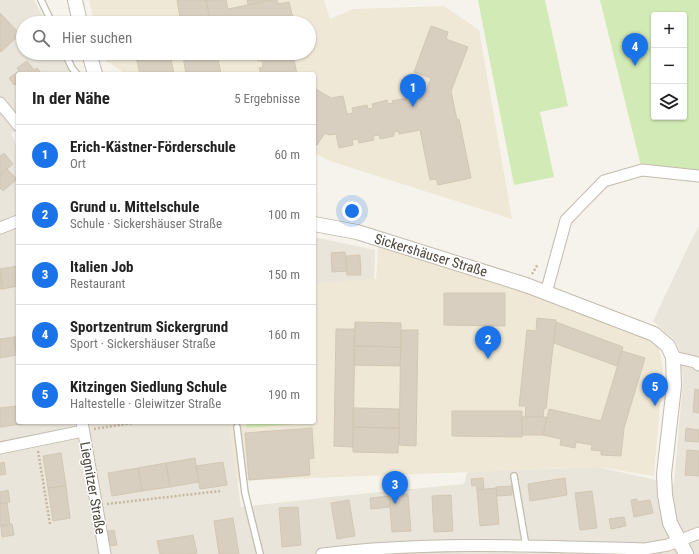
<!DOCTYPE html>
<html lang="de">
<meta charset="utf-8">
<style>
:root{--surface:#fff;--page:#f2f2f2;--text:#222;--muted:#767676;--line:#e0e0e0;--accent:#1a73e8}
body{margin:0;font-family:"Roboto Condensed",sans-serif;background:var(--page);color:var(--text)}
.controls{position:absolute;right:12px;top:12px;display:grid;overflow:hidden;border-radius:4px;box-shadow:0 1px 3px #0004}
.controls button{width:36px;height:36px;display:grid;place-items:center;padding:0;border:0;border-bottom:1px solid var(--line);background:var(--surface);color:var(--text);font:20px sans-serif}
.you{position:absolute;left:352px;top:211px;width:14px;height:14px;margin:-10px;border:3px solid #fff;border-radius:50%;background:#1a73e8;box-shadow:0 0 0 6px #1a73e833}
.badge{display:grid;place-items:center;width:26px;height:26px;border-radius:50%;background:var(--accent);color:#fff;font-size:13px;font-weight:700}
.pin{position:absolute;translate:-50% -33px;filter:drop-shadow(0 1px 2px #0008)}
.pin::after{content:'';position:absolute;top:21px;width:14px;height:12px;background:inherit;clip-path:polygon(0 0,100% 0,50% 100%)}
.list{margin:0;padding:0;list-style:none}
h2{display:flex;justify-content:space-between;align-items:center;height:52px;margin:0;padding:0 16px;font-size:17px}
h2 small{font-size:13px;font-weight:400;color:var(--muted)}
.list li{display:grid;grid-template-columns:26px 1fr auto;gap:12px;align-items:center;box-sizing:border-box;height:60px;padding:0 16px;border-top:1px solid var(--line)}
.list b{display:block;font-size:15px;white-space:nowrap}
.list p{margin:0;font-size:13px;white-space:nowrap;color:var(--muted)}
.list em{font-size:13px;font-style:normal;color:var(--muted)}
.icon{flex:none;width:22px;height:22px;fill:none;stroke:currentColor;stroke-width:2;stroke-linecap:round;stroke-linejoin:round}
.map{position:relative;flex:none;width:699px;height:554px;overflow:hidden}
.search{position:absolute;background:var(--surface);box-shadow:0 1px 3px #0004;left:16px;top:16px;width:300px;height:44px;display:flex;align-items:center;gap:10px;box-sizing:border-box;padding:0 14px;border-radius:22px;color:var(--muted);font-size:15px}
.panel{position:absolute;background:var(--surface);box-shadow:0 1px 3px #0004;left:16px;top:72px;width:300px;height:352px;border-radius:4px}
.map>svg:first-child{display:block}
</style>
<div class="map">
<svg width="699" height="554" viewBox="0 0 699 554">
<rect width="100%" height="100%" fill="#f6f3ec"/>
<path fill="#eae5da" d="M0,0h34l12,23h-23v30h41l11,21h-57v57l-7,2 7,17v272h211l12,85 98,-11 125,-12 3,-12 131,-5 76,17 9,-103 -3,-30 -4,-9 -23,-21 36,-76 10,-19v328h-699z
M314,237l61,13 -1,33 -60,1z"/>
<path fill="#efe8d6" d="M89,0h235l6,19 23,-10 91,-3 35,24 33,189 -182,-58 -16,-8v-79h-188l-24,-16 -1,-5h208v-30h-215z
M378,247l165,49 104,41 12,11 4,21 -9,107 -56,-9 -361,14 -8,-59h85v-139l62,-4z"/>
<path fill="#d2eab5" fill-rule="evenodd" d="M478,0h67l23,106 -28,6 14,65 -40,8z
M600,0h99v176l-57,-6zM654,15h30v102h-30z
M246,422h61v1l-60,5z"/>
<path fill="#d8cfc1" stroke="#d3c7b4" d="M177,0h29l5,23h-30z
M206,0h20l2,9 44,-9h5l1,4 11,-2 4,16 -26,5h-56z
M247,0h25l-24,5z
M0,13l20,21 -19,18 -1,-1z
M431,26l17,6 -2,7 22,8 -17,44 6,29 2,-1 12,59 -33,7 -2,-6 -6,1 -10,-50 -21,4v-3l-5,1v4l-14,3 -1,-4 -6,1 1,4 -15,3 -1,-4 -6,1 1,5 -14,3 -3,-14 -7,1 -4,-2 -8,12 -3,-2v-55l17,10 12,-2 4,18 6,-1 -1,-5 15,-3 1,4 5,-1 -1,-4 15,-4 1,4 5,-1 -1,-2 33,-7 6,-16 -17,-6z
M135,53h52l1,2 -17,4 3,15h-34z
M187,53h30l4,21h-35l-3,-18 5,-1z
M257,53h36l-4,2 1,6 4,-1 3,14h-36l-2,-6 4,-1 -1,-7 -4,1z
M27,61l7,9 3,-2 5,6h-24v9l-4,2 -5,-7 10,-7 -2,-3z
M4,153l9,11 -13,11v-19z
M7,169l10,10 -14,12 -3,-3v-13z
M345,252l2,19 -15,1 -1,-19z
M360,255l1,20h-14l-1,-19z
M18,266v20l-15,3 -3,-20z
M0,269l3,20h-3z
M444,293h61v33l-61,-1z
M537,318l19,2 -10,89 -2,-1 -1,9h-18l1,-11h-7l8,-76 9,1z
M355,322l46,1v24l-47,-1z
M556,322l67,25 -6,19 -63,-23z
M336,329h19l-2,118 -19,-1z
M401,330h17l-2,116 -17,-1z
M18,336v19h-1l-3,-18z
M14,337l3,18 -17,3v-19z
M354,346l47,1 -1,19 -46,-1z
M622,351l23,7 -21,70 -3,28 -20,-1v-4l-10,-1 1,-5 -16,-3 -1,6 -15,-3 1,-6 -18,-4 6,-26 52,12z
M695,389l4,1v23l-6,-1z
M18,406v16h9l1,1 -28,4v-19z
M353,408l46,1v19l-46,-1z
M452,411h70v26l-70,-1z
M522,417h25l-4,18h-21z
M353,427l46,1 -1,25 -45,-1z
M312,428l2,30 -5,1 1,16 -61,5 -4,-47z
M686,428l13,2 -1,12 -13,-1z
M687,450l12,1v25l-14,-1z
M61,453l5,33 -18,2 -5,-32z
M195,458l4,24 -29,5 -4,-24z
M4,462l2,12 -6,1v-12z
M223,462l4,23 -27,4 -4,-23z
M166,463l4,24 -28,4 -4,-23z
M138,468l4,23 -30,5 -4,-23z
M483,478l1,11 -7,1 -1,-5 -4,1 -1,-7z
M565,478l2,17 -37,6 -2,-17z
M66,486l4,32 -17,3 -5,-33z
M512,486v9l-15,1 -1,-9z
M496,488l3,36 -19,2 -3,-36z
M8,490l2,12 -10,2v-12z
M592,491l5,37 -17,2 -5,-37z
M408,494l3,37 -19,1 -3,-36z
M451,495l2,36 -19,1 -2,-36z
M389,496l1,11 -19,2 -1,-11z
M637,499v3l13,-2 3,13 -19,4 -3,-17z
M349,500l6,36 -18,3 -6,-36z
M7,503l3,21 -10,2v-22z
M298,507l3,38 -19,2 -3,-39z
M624,517l2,9 -15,3 -2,-10z
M233,518l6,36h-20l-5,-33z
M12,524l2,11 -12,2 -1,-11z
M114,530l3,15 -10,1 -3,-14z
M193,535l4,18 -9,1h-28l-3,-13z"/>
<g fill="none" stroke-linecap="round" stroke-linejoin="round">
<g stroke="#c2bbae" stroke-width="8">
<path id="service" d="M41,0l11,23
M65,53l7,15 5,6
M237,427l8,66 15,61
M514,476l12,70"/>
</g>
<g stroke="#c2bbae" stroke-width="13">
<path id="minor" d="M0,103l18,22
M0,228l18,-7
M546,293l20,-73 38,-39 38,-11 57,6
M673,357l22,5 4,3
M82,422l23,132
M0,448l83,-17
M322,554c108,-13 215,-8 323,-5l23,-4 31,-12"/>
</g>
<g stroke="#c2bbae" stroke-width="16">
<path id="tertiary" d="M75,0l5,23
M89,53l6,21
M314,224l43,8 169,53 128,49 14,12 5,11 1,29 -10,88 1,21 5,28 16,31"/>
</g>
<path stroke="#c4b79f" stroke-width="2.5" stroke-dasharray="2 2" stroke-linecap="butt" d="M532,274l6,-10
M94,429l45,-7
M38,451l12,73
M107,504l113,-13"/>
<use href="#service" stroke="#fff" stroke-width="5.5"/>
<use href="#minor" stroke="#fff" stroke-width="11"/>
<use href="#tertiary" stroke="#fff" stroke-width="14"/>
</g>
<g text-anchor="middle" stroke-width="3" stroke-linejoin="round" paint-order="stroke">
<g font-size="14" fill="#4b4439" stroke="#fff">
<text transform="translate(431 255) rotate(17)" y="5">Sickershäuser Straße</text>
<text transform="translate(93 488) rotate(80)" y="5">Liegnitzer Straße</text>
</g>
</g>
</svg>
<div class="controls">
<button>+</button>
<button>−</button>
<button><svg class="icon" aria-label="layers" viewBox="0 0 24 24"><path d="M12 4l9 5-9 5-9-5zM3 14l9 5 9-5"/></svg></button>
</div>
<div class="you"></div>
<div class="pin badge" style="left:413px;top:107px">1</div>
<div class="pin badge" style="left:488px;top:359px">2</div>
<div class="pin badge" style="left:395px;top:504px">3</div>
<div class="pin badge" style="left:635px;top:66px">4</div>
<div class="pin badge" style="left:655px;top:406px">5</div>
<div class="search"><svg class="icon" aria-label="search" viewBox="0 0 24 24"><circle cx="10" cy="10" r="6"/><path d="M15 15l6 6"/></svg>Hier suchen</div>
<section class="panel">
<h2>In der Nähe<small>5 Ergebnisse</small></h2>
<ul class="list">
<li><span class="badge">1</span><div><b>Erich-Kästner-Förderschule</b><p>Ort</p></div><em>60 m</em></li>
<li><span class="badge">2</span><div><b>Grund u. Mittelschule</b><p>Schule · Sickershäuser Straße</p></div><em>100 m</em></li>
<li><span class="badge">3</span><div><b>Italien Job</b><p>Restaurant</p></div><em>150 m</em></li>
<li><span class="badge">4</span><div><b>Sportzentrum Sickergrund</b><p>Sport · Sickershäuser Straße</p></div><em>160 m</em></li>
<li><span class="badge">5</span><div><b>Kitzingen Siedlung Schule</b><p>Haltestelle · Gleiwitzer Straße</p></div><em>190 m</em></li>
</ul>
</section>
</div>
